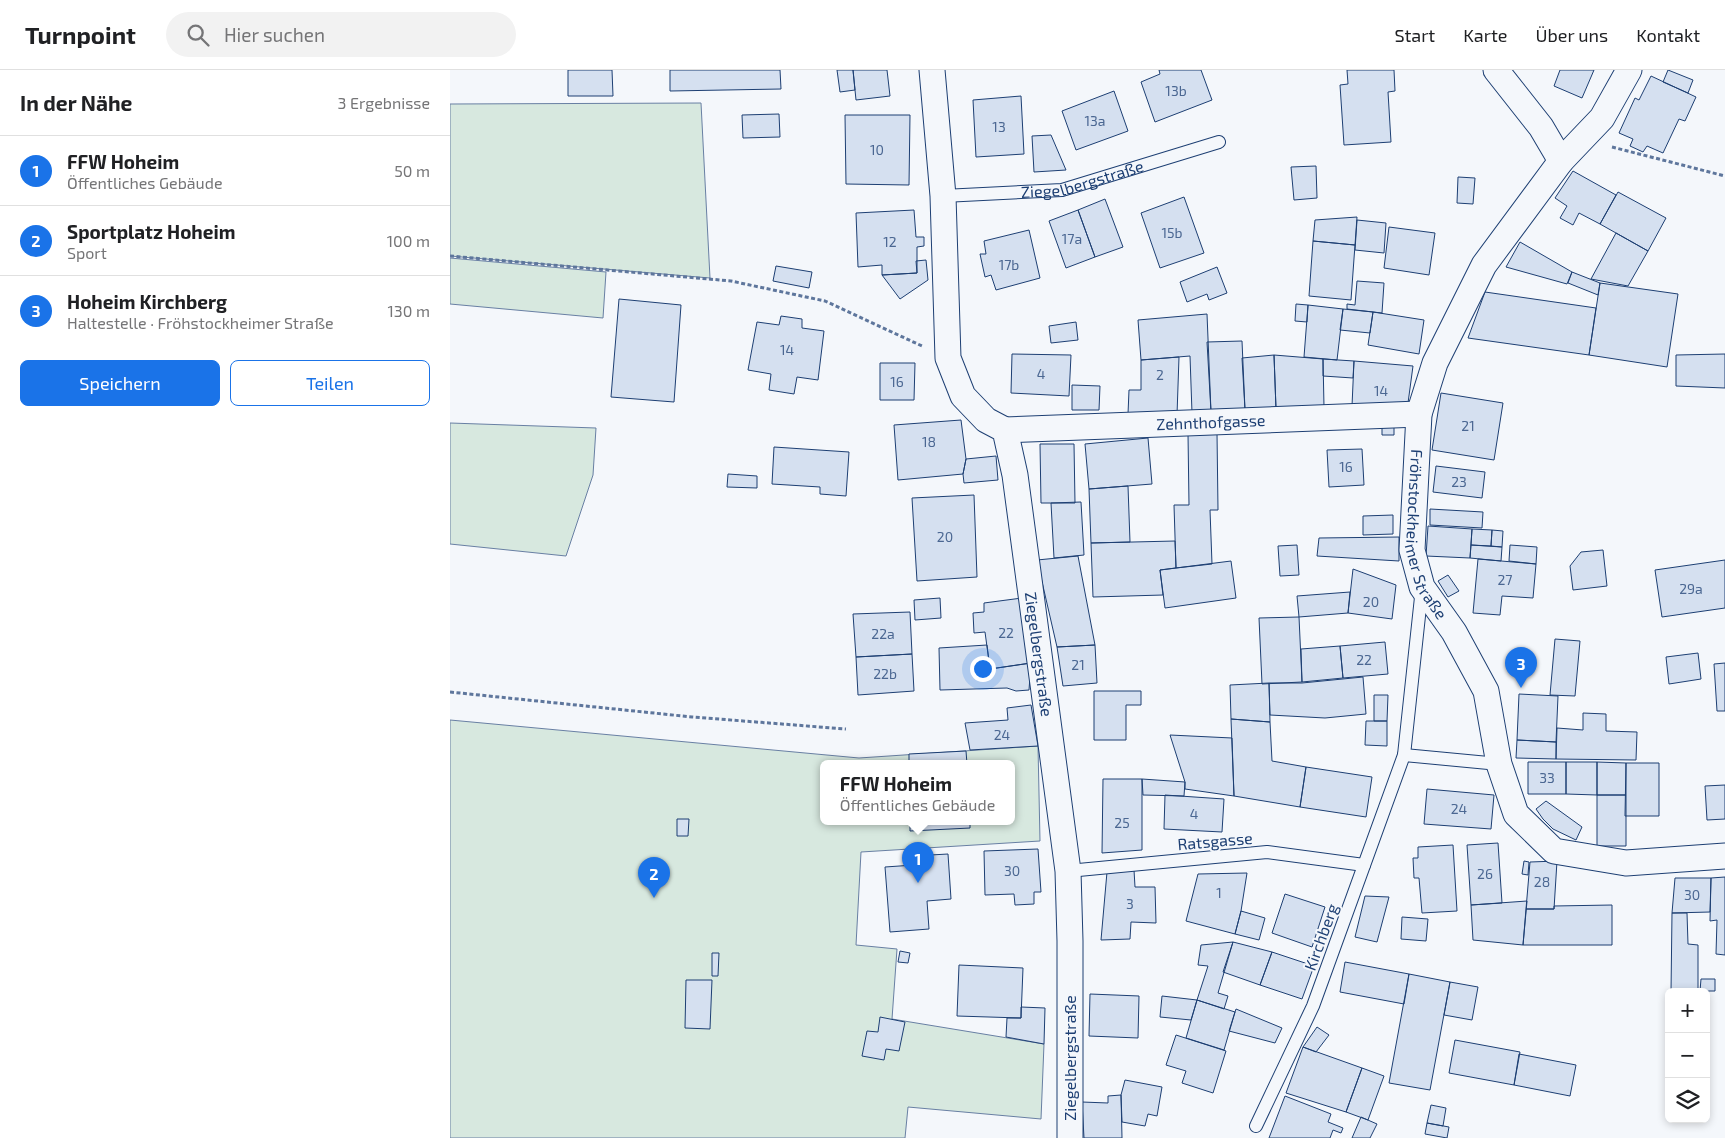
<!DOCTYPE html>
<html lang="de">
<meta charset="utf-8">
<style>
:root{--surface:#fff;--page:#f2f2f2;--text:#202124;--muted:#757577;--line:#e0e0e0;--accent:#1a73e8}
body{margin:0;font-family:"Exo 2",sans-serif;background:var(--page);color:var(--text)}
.controls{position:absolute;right:15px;bottom:15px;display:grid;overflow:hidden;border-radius:8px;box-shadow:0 2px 8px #0003}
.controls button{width:45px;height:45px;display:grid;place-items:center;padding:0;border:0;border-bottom:1px solid var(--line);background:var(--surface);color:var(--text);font:25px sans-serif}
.you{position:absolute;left:532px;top:598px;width:18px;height:18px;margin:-12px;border:4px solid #fff;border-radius:50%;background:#1a73e8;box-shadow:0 0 0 8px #1a73e833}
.badge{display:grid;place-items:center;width:32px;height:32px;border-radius:50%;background:var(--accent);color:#fff;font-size:16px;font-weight:700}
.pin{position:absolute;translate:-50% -41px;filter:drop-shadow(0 1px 2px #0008)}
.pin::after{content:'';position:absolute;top:26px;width:18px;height:15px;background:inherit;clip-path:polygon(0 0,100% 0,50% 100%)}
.popup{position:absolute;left:370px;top:690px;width:195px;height:65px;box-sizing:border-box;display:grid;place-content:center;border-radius:8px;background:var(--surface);filter:drop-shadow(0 1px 4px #0005);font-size:16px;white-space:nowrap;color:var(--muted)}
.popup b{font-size:19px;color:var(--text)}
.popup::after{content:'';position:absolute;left:50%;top:100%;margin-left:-10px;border:10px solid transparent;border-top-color:var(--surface)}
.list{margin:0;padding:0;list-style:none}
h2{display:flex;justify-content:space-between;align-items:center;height:65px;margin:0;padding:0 20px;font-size:21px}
h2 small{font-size:16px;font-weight:400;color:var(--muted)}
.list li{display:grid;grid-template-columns:32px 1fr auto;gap:15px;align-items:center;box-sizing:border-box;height:70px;padding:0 20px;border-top:1px solid var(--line)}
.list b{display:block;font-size:19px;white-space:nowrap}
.list p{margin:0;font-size:16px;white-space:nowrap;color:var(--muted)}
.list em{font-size:16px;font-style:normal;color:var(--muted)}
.actions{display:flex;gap:10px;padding:15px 20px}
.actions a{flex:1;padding:11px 0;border:1px solid var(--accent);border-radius:8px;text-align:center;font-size:18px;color:var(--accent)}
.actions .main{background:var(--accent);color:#fff}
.icon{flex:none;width:28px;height:28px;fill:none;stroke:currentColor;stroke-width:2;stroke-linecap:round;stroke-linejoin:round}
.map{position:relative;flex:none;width:1275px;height:1068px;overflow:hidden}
header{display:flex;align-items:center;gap:30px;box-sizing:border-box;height:70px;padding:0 25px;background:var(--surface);border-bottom:1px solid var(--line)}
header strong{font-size:24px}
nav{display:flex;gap:28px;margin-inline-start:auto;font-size:18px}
.search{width:350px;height:45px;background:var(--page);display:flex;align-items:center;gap:12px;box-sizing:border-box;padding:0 18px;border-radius:28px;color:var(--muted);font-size:19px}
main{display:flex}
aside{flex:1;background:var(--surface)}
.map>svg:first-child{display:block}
</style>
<header>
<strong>Turnpoint</strong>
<div class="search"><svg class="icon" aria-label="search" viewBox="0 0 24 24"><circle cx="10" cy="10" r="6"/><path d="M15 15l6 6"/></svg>Hier suchen</div>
<nav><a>Start</a><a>Karte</a><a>Über uns</a><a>Kontakt</a></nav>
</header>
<main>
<aside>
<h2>In der Nähe<small>3 Ergebnisse</small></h2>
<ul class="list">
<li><span class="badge">1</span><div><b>FFW Hoheim</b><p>Öffentliches Gebäude</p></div><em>50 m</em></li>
<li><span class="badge">2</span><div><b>Sportplatz Hoheim</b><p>Sport</p></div><em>100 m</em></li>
<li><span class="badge">3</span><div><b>Hoheim Kirchberg</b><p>Haltestelle · Fröhstockheimer Straße</p></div><em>130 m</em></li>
</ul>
<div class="actions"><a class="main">Speichern</a><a>Teilen</a></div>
</aside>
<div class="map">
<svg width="1275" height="1068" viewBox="0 0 1275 1068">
<rect width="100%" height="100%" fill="#f4f7fb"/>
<path fill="#d7e8df" stroke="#687fa3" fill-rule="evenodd" d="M251,33l9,175 -260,-22v-152z
M0,188l156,14 -3,46 -153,-14z
M0,353l146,5 -3,47 -27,81 -116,-12z
M0,650l409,38 179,-12 2,95 -179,11 -5,93 41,4 -5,70 152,25 -3,75 -133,-12 -3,31h-455zM374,694h188v58h-188z"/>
<path fill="#d5e0f0" stroke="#1d3f73" d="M118,0h44l1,26h-45z
M220,0h110l1,19 -111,2z
M387,0h16l2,20 -15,2z
M403,0h34l3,26 -34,4z
M709,0h42l11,30 -57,22 -14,-40 19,-8z
M897,0h47l1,21 -7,1 3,50 -47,3 -4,-60 8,-1z
M1110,0h34l-12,28 -28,-12z
M1218,0l25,10 -5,13 -25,-11z
M1201,6l45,21 -11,24 -6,-2 -16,34 -16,-7 -4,6 -13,-6 3,-7 -14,-6 16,-35 4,2z
M664,21l14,40 -52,19 -14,-39z
M571,26l3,58 -48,3 -3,-57z
M329,44l1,23 -37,1 -1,-23z
M395,45h65l-1,70 -63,-1z
M601,65l15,35 -32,2 -2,-36z
M866,96l1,32 -23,2 -3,-33z
M1123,101l43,24 -16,29 -21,-11 -6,12 -13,-7 7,-12 -12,-8z
M1008,107l17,1 -2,26 -16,-1z
M1168,122l48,26 -18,33 -48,-27z
M734,127l20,56 -44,15 -19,-55z
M655,129l18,48 -28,10 -17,-47z
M464,140l2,27h8v9l-7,1v26l-35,2v-10l-24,2 -2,-54z
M628,140l17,47 -29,11 -17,-47z
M907,147l-2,28 -42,-4 2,-21z
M907,150l29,3 -2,30 -29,-3z
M939,157l46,6 -6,42 -45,-7z
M579,160l11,48 -44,12 -5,-15 -6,2 -5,-23h6l-2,-13z
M1166,163l32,18 -20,35 -37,-7z
M863,171l42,4 -4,55 -42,-4z
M1070,172l52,30 -5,12 -61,-17z
M476,190l2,20 -28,19 -18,-24 35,-2 -1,-12z
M326,196l36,6 -3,16 -36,-7z
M767,197l10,26 -18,7 -2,-6 -20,8 -7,-20z
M1122,202l28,11 -2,12 -30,-12z
M907,211l27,2 -2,30 -35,-4v-5l8,1z
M1150,213l78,11 -11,73 -78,-12z
M1035,222l111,16 -7,47 -121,-17z
M169,229l62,6 -7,97 -63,-5z
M846,234l12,1 -1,17 -12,-1z
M858,235l35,4 -6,51 -33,-3z
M893,239l30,3 -3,21 -30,-3z
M923,242l51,8 -5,34 -51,-9z
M757,244l4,98 -19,1 -2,-57 -49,4 -3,-40z
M331,246l21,3v9l22,3 -6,49 -21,-3 -3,17 -25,-4 2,-16 -23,-4 9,-48 22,3z
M626,252l2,18 -27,3 -2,-17z
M792,271l3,69 -34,2 -4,-70z
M562,284l59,1 -2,41 -58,-3z
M1275,284v34l-49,-2v-31z
M824,285l2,54 -31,1 -3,-52z
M824,285l49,4 1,48 -48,2z
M729,287l-2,58 -49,-1 1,-24h12v-30z
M873,289l31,2 -1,17 -30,-2z
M904,291l59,5 -5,37 -56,3z
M430,293h35l-1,37h-34z
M622,315l28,1 -1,24h-27z
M991,323l62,10 -9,57 -62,-10z
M511,350l5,39 -3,15 -65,6 -4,-55z
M932,352h12v13h-12z
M767,363l1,77h-8l2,54 -36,4 -2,-63h15l-1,-71z
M698,368l4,46 -63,5 -4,-45z
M590,374h34l1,59h-34z
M324,377l75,5 -3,44 -26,-2v-7l-48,-3z
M912,379l2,36 -35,2 -2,-37z
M546,386l2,24 -34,3 -1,-9 3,-15z
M986,396l49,6 -3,26 -49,-6z
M278,404l29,2v12l-30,-1z
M678,416l2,56 -39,1 -2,-54z
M524,425l3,82 -60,4 -5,-83z
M631,432l3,53 -30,3 -3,-55z
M980,439l53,3 -1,16 -52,-3z
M943,445v19l-30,1v-19z
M978,456l44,3 -2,29 -44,-2z
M1022,459l20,1 -1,16 -20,-1z
M1042,460l11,1 -1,16 -11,-1z
M949,467v24l-82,-5 2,-18z
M725,471l1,27 -16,2 3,25 -70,2 -2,-54z
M847,475l2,30 -19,1 -2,-30z
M1021,475l31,2 -1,14 -31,-3z
M1060,475l27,2 -1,17 -27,-3z
M1153,480l4,36 -34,4 -3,-24 11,-14z
M628,486l17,89 -38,2 -20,-87z
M1028,489l58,5 -3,34 -31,-2 -2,19 -27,-2z
M1275,490v48l-63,9 -7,-47z
M781,491l5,37 -71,10 -5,-38z
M903,499l43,16 -4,34 -44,-6z
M998,505l11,16 -11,6 -10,-16z
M900,522l-2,21 -49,4 -2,-21z
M490,528l1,20 -26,2 -1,-20z
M572,528l9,65 -41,6 -5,-37 -11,1 -1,-20 11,-1v-9z
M460,542l2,42 -56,3 -3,-43z
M849,547l3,65 -40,2 -3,-66z
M1105,569l25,2 -5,55 -25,-1z
M935,572l3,32 -45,4 -3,-32z
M537,575l3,24 41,-6 -2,27 -13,1 -9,-3 -67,2 -1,-42z
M645,575l2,38 -34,3 -6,-39z
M890,576l3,32 -41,4 -1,-33z
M1248,583l3,26 -32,5 -3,-27z
M462,584l2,37 -56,4 -2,-38z
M1275,593v48h-8l-3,-47z
M913,607l3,37 -41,4 -55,-3 -1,-32h33z
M819,613l1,39 -39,-3 -1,-34z
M644,621h47v14h-15v35h-32z
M1069,624l39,2 -2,46 -39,-2z
M924,625h14l-1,26h-13z
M581,635l7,41 -68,4 -5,-27 43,-3 -1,-12z
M1133,643l23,1v17l31,1 -1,28 -80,-1 1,-31 26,2z
M781,649l39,3 2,39 34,6 -6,40 -66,-11z
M916,651h21v25l-22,-1z
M720,665l62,3 2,58 -49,-7v-7z
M1067,670l39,2v17l-40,-1z
M516,681l1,13h-58v-10z
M1078,692h38v32h-38z
M1116,692h31v33l-31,-1z
M1147,692l29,1v32h-29z
M1176,693h33v53h-34z
M856,697l66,10 -6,40 -66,-10z
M653,709h39v71l-40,3z
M692,709l43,3 -1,14 -41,-1z
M1275,715v34l-18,1 -2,-34z
M977,719l67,6 -3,34 -67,-5z
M715,725l59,4 -2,33 -58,-3z
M1147,725h29v51h-29z
M1096,731l36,26 -6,13 -23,-11 -10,-10 -7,-10z
M227,749h12l-1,17h-11z
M460,752h60v6l-60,3z
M1048,773l4,60 -31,2 -4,-60z
M1003,775l4,66 -35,2 -3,-35h-5l-1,-20h5v-11z
M588,779l3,43h-7v12l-19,1 -1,-11 -29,1 -1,-44z
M498,784l3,45 -24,2 2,28 -39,3 -5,-65 29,-2 -1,-9z
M1074,791l5,1 -1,13 -6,-1z
M1107,791l-3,48h-28l4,-47z
M684,800l1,17h20l1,36 -25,-1 -1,17 -29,1 6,-68z
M797,803l-6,38 -6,23 -49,-13 12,-47z
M1275,807v78l-9,-1 1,-34 -7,1 1,-43z
M1225,808h36l-1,34 -38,1z
M835,824l40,13 -13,40 -40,-14z
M915,826l24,1 -12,45 -22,-5z
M1077,831l-4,44 -50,-5 -2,-35z
M1162,835v40h-89l3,-36h28v-3z
M791,841l24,7 -6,22 -24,-6z
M1222,843h15l1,31 10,1v47h-27z
M952,847l26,2 -2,22 -25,-2z
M783,872l-15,51 10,3 -4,13 -27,-9 11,-34 -10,-1 3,-20z
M783,872l39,10 -12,33 -37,-13z
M450,881l10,2 -2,10 -10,-1z
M822,882l42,14 -12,33 -42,-14z
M262,883h7l-1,23h-6z
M895,892l64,12 -5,30 -64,-12z
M509,895l64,3 -2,50 -64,-2z
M959,904l41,8 -20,108 -41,-7z
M1251,909h14v12h-15z
M236,910h26l-2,49 -25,-1z
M1000,912l28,5 -6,33 -28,-5z
M640,924l49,2 -1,42 -49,-2z
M712,926l35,4 -6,20 -31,-3z
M747,930l38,12 -11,38 -38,-12z
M571,937l24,1 -1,36 -38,-7 1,-19h14z
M786,939l46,19 -7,15 -46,-12z
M430,947l25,5 -6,29 -13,-2 -2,11 -22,-4 5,-25 11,1z
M867,957l12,8 -13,17 -13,-5z
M726,965l50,16 -13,42 -31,-10 4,-12 -20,-6z
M1005,970l65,12 -6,33 -65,-12z
M853,977l59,21 -16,44 -60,-19z
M1069,984l57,11 -6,31 -56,-11z
M912,998l22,8 -16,44 -22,-8z
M675,1010l37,7 -5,29 -9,-2 -3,12 -23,-4 -1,-27z
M671,1025l1,43h-38l-2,-36 26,1v-7z
M835,1026l46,18 -3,8 15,6 -2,5 -8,-3 -3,8h-61z
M981,1035l15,3 -3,18 -16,-3z
M911,1047l16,7 -7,14h-18z
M977,1053l22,4 -2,11 -22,-4z"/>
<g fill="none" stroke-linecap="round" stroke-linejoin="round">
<g stroke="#1d3f73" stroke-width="14">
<g id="lane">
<path id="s1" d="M493,126l119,-6 157,-48"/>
<path d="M954,685l95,9"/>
<path d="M618,801l199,-19 97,13"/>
<path d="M806,1056l57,-120 91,-251 18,-167"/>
</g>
</g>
<g stroke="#1d3f73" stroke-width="27">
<g id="street">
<path id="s2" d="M482,0l11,126 5,162 15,38 23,24 19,10 10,45 53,396 2,70v197"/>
<path id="s3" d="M1046,0l45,57 20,34 -77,104 -49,98 -16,51 -7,136 10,37 32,45 32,59 13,73 17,50 38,37 72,12 99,-7"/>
<path d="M1111,91l41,-43 27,-48"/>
<path id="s4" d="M555,360l414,-16"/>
</g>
</g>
<path stroke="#5e769c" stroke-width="3" stroke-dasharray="4 2.5" stroke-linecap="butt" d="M1162,77l113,29
M0,186l281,25 94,20 97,45
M0,622l242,25 154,12"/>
<use href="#lane" stroke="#f4f7fb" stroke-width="12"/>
<use href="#street" stroke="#f4f7fb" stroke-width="25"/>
</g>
<g text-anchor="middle" stroke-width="4" stroke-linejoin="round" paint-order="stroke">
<g font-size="14" fill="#4b6792">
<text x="726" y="26">13b</text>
<text x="645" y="56">13a</text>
<text x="549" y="62">13</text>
<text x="427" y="85">10</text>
<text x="722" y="168">15b</text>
<text x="622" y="174">17a</text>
<text x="440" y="177">12</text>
<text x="559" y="200">17b</text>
<text x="337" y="285">14</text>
<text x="591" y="309">4</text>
<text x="710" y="310">2</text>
<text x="447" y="317">16</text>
<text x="931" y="326">14</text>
<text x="1018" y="361">21</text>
<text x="479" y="377">18</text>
<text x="896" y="402">16</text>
<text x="1009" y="417">23</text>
<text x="495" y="472">20</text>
<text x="1055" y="515">27</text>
<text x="1241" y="524">29a</text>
<text x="921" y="537">20</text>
<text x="556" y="568">22</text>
<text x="433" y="569">22a</text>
<text x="914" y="595">22</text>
<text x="628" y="600">21</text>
<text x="435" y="609">22b</text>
<text x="552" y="670">24</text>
<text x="1097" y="713">33</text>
<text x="1009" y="744">24</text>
<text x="744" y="749">4</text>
<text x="672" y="758">25</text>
<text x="562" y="806">30</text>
<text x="1035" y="809">26</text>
<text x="1092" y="817">28</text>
<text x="769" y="828">1</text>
<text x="1242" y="830">30</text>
<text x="680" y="839">3</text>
</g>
<g font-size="16" fill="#1d3f73" stroke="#f4f7fb">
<text dy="6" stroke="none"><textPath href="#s1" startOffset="141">Ziegelbergstraße</textPath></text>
<text dy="6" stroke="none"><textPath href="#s4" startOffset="206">Zehnthofgasse</textPath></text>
<text dy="6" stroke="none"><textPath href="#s3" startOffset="528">Fröhstockheimer Straße</textPath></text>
<text dy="6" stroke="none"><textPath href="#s2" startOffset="611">Ziegelbergstraße</textPath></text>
<text transform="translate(765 771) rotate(-5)" y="6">Ratsgasse</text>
<text transform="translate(871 867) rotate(-70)" y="6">Kirchberg</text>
<text transform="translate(620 988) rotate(-90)" y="6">Ziegelbergstraße</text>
</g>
</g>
</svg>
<div class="controls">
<button>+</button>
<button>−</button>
<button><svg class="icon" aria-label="layers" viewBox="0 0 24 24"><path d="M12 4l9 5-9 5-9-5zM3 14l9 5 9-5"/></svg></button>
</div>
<div class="you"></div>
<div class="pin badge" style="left:468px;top:813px">1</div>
<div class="popup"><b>FFW Hoheim</b>Öffentliches Gebäude</div>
<div class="pin badge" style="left:204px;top:828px">2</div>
<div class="pin badge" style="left:1071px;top:618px">3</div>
</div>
</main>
